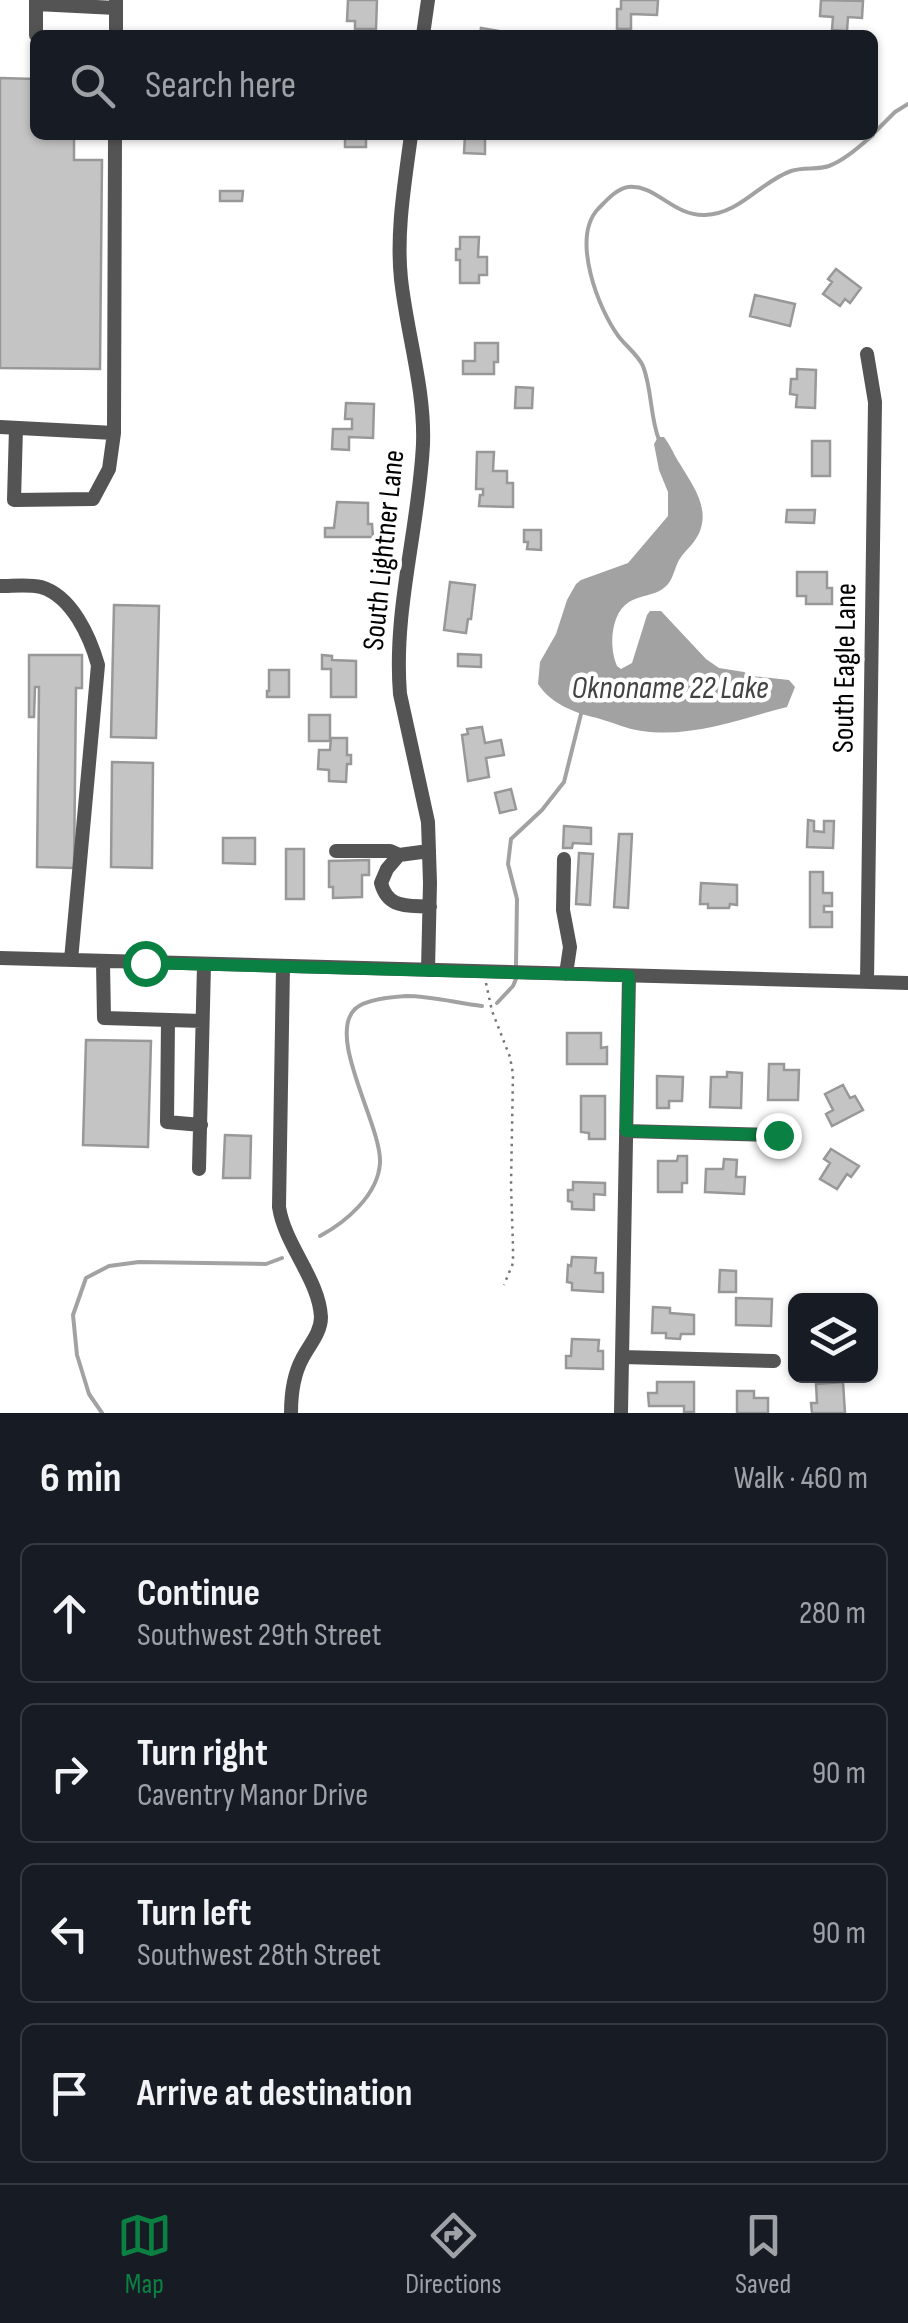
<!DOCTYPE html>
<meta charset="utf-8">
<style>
:root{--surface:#171b24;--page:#242831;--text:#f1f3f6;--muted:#9ea1a6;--line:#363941;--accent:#0b8043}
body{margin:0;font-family:"Sofia Sans Condensed",sans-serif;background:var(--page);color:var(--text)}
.controls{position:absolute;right:30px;bottom:30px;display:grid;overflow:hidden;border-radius:15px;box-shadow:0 2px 8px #0004}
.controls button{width:90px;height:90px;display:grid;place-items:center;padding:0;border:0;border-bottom:2px solid var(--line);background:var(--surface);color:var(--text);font:50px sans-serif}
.stop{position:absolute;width:30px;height:30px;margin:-22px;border:8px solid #0b8043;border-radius:50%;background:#fff}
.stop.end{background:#0b8043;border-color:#fff;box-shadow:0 2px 10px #0008}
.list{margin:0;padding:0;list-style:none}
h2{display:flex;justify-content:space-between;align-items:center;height:130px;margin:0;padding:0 40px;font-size:42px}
h2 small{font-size:32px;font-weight:400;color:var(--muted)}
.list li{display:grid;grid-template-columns:65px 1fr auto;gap:30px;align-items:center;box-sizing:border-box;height:140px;margin:0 20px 20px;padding:0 20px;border:2px solid var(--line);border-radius:15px}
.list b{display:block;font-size:38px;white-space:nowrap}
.list p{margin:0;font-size:32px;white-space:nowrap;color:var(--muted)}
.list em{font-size:32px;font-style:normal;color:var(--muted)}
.icon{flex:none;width:55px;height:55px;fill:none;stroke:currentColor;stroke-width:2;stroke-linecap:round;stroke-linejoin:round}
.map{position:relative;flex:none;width:908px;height:1413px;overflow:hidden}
.search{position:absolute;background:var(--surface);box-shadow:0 2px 8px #0004;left:30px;right:30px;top:30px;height:110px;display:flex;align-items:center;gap:25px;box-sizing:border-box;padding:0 35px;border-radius:15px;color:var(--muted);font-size:38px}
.sheet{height:770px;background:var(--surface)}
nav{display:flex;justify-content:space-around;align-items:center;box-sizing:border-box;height:140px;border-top:2px solid var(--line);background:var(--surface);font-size:28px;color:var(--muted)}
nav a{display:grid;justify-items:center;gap:5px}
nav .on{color:var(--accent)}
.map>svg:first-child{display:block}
</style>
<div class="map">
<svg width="908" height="1413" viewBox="0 0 908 1413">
<rect width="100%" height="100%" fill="#fff"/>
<path fill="#a2a2a2" d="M658,437h6c7,9 10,18 16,27 11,19 28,40 21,64 -4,14 -15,21 -22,32 -5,9 -6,21 -14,27 -10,9 -25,8 -36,15 -19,12 -20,46 -12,64l4,3 11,-6 15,-48 3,-4h11l45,48 13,9 25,4 8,4 37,4 6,7 -8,20c-48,12 -95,31 -145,24 -16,-2 -30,-9 -45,-13 -22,-5 -46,-14 -59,-34l2,-22 16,-28 11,-34 9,-16 5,-4 47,-17 40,-47v-24l-9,-22 -5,-26z"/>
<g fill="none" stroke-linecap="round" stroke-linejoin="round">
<path stroke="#a2a2a2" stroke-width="4" d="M874,133l21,-21 13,-8
M659,440c-9,-23 -7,-51 -16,-74 -5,-11 -17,-20 -24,-29 -21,-28 -48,-99 -21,-128 8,-8 18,-20 30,-22 28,-3 44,29 77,28 35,-1 55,-33 86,-44 12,-4 27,-1 38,-5 16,-6 31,-20 44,-31
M516,965l1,-66 -9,-35 3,-25 31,-29 22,-28 17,-68 3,-4
M497,1003l16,-17 3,-7
M320,1236c26,-14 58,-41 60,-73 2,-37 -54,-126 -25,-154 10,-10 37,-12 51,-13 25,0 51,7 76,10
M102,1413l-13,-19 -12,-39 -4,-40 13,-37 23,-12 30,-4 127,2 16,-6"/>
</g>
<path fill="#c4c4c4" stroke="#989898" stroke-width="2.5" d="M348,0h29l-1,29h-21v-8h-8z
M621,0h37l-1,15 -26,-1v15h-14v-20h4z
M821,0l42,1 -1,17 -14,-1 -1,14 -15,-1 1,-13 -13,-1z
M481,28l18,3 -1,4h-18z
M0,78l35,1v56h39v25h28l-2,209 -100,-1z
M345,135h21v12h-21z
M465,135h20v19l-21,-1z
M220,191h23l-1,10h-22z
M460,237h19l-1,20h9v18h-8v8h-19v-23h-4v-11h4z
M836,269l25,19 -11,15 -5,-4 -5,7 -17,-12 9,-12 -4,-3z
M755,295l40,9 -5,22 -40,-10z
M475,343h23v19h-4v12h-31v-13h12z
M797,369l19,1 -1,38 -19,-1 1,-12 -7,-1 1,-15h6z
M516,387l17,1 -1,20h-17z
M346,403l28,1 -1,34 -24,-1v13l-17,-1 1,-20h19v-10h-7z
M812,441h18v35h-18z
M477,452h17l-1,19h14v12h6v24l-34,-1 1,-11h3v-6h-7z
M337,502l31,1v21h4l1,13h-48v-9h9z
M787,510h28l-1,13 -28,-1z
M524,530h17v20l-14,-1 1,-7h-4z
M797,572h30v16h5v16h-26v-8h-9z
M450,582l25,3 -4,34h-3l-2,14 -22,-3z
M114,605l45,1 -3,132 -45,-1z
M458,654l23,1v12l-23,-1z
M29,655h53v33h-6l-2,180 -37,-1 2,-180h-4l-1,30h-5z
M322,655l10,1v4l24,1v36h-25v-28h-9z
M269,670h20v27h-22v-6h2z
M309,715h21v26h-21z
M482,727l3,16 16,-3 3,15 -18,3 3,19 -21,4 -6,-46 6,-1 -1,-5z
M331,738h16v17h4v9h-4l-1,18 -17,-1v-11l-11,-1 1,-19h11z
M112,762l41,1 -1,105 -41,-1z
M511,789l5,20 -16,4 -5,-20z
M808,820l6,1v10l10,1v-11h10l-1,27 -26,-1z
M564,826l27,2v16l-18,-1 -1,5h-9z
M619,834h13l-4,74 -14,-1z
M223,838h32v26l-32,-1z
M286,849h18v50h-18z
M579,853l14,1 -3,51 -14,-1z
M369,860v15h-7v22l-29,1v-11h-4v-26z
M810,872h13v21h9v13h-8v6h8v15h-22z
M701,883l36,2v20l-7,-1 -1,4h-21v-4h-8z
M567,1033h34v15l6,-1v17h-40z
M86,1040l65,1 -3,106 -65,-2z
M769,1064h15v6h15l-1,30h-30z
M727,1072l15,1 -1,35 -31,-1 1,-30h16z
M657,1076l26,1 -1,24h-13v7h-12z
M843,1085l7,13 5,-2 8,14 -31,16 -6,-12 7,-4 -8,-16z
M581,1096h24v43h-16v-6l-8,-1z
M225,1135l26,1 -1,42h-27z
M831,1149l28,17 -8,11 -4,-3 -10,15 -17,-10 10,-16 -6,-4z
M678,1156h9v27h-5v9h-24v-31h19z
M724,1159l13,1 -1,17h9l-1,17 -39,-2 1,-23h17z
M573,1182l32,1v12l-11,-1v16l-22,-1v-7l-4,-1v-11h5z
M572,1257l24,1 -1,15h8v19l-31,-2v-7l-5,-1 1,-17 3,1z
M720,1270l16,1v21h-17z
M736,1298l36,1 -1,27 -35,-1z
M653,1307l17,1v5l24,2v19h-13l-1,5 -14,-1v-5h-14z
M572,1339l27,1 -1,11h5v18l-37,-1v-12h5z
M657,1382h37v30h-10v-6h-35l-1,-13h9z
M843,1382l2,31h-33l-1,-10h6l-1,-19z
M737,1391h17v7h14v15h-31z"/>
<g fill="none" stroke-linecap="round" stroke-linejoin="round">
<path stroke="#767676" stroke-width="2.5" stroke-dasharray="2.5 5" stroke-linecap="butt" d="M486,983l6,28 18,46 3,17 -2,111 2,62v16l-9,22"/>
<path stroke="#545454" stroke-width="14" d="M36,4l80,4
M36,35v-35
M116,35v-34
M423,35l5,-35
M411,135c-6,47 -15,96 -10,144 6,55 24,110 22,165 -4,84 -30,166 -23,250l28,128 2,61 -2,87
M0,427l114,6 1,-298
M16,428l-2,72 79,-1 16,-30 5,-36
M0,586c13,0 29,-2 41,1 31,9 49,50 57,78l-27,295
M336,851h54l9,4
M429,851l-30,4 -12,14 -6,14c7,26 26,22 49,24
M564,859l-1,51 7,37 -4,27
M0,958l908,25
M103,962l1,56 98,3
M283,967l-4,240c6,39 40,72 42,110 0,16 -12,28 -19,42 -9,17 -11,35 -11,54
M867,982l8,-580 -8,-48
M168,1020l-1,102 34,3
M626,1131l152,4
M199,1169l5,-204
M622,1357l152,4
M621,1413l8,-437"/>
</g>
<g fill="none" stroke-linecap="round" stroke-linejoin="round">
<path stroke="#0b8043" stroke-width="12" d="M145,963l484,13 -3,155 152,4"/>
</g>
<g text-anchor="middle" stroke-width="9" stroke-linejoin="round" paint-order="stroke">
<g font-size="30" fill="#000" stroke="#fff">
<text transform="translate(383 550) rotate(-84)" y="10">South Lightner Lane</text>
<text transform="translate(844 668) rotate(-89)" y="10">South Eagle Lane</text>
</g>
<g font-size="32" font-style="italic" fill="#434343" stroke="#fff">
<text x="670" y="698">Oknoname 22 Lake</text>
</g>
</g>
</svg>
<div class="controls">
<button><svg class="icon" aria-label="layers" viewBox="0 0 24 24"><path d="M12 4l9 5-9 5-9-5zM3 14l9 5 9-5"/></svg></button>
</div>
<div class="stop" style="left:145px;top:963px"></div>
<div class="stop end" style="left:778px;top:1135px"></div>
<div class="search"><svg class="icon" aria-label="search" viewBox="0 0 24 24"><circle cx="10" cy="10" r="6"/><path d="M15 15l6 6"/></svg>Search here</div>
</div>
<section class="sheet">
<h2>6 min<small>Walk · 460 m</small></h2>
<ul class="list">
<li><svg class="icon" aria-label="ahead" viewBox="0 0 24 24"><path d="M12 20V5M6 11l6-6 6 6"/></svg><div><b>Continue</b><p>Southwest 29th Street</p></div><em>280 m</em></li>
<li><svg class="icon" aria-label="right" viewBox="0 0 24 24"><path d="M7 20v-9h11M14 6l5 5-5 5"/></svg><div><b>Turn right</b><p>Caventry Manor Drive</p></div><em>90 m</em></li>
<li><svg class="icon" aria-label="left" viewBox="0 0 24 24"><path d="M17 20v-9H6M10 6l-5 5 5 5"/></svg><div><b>Turn left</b><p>Southwest 28th Street</p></div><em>90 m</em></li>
<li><svg class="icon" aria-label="arrive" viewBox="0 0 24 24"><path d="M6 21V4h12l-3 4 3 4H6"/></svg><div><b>Arrive at destination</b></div></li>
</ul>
</section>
<nav>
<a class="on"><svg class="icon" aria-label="map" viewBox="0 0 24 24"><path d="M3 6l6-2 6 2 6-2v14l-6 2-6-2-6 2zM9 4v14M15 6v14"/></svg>Map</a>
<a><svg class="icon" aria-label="directions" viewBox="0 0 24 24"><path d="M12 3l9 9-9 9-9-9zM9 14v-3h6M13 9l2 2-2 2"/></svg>Directions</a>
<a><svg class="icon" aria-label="saved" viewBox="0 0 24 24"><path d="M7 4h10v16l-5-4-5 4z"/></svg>Saved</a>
</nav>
